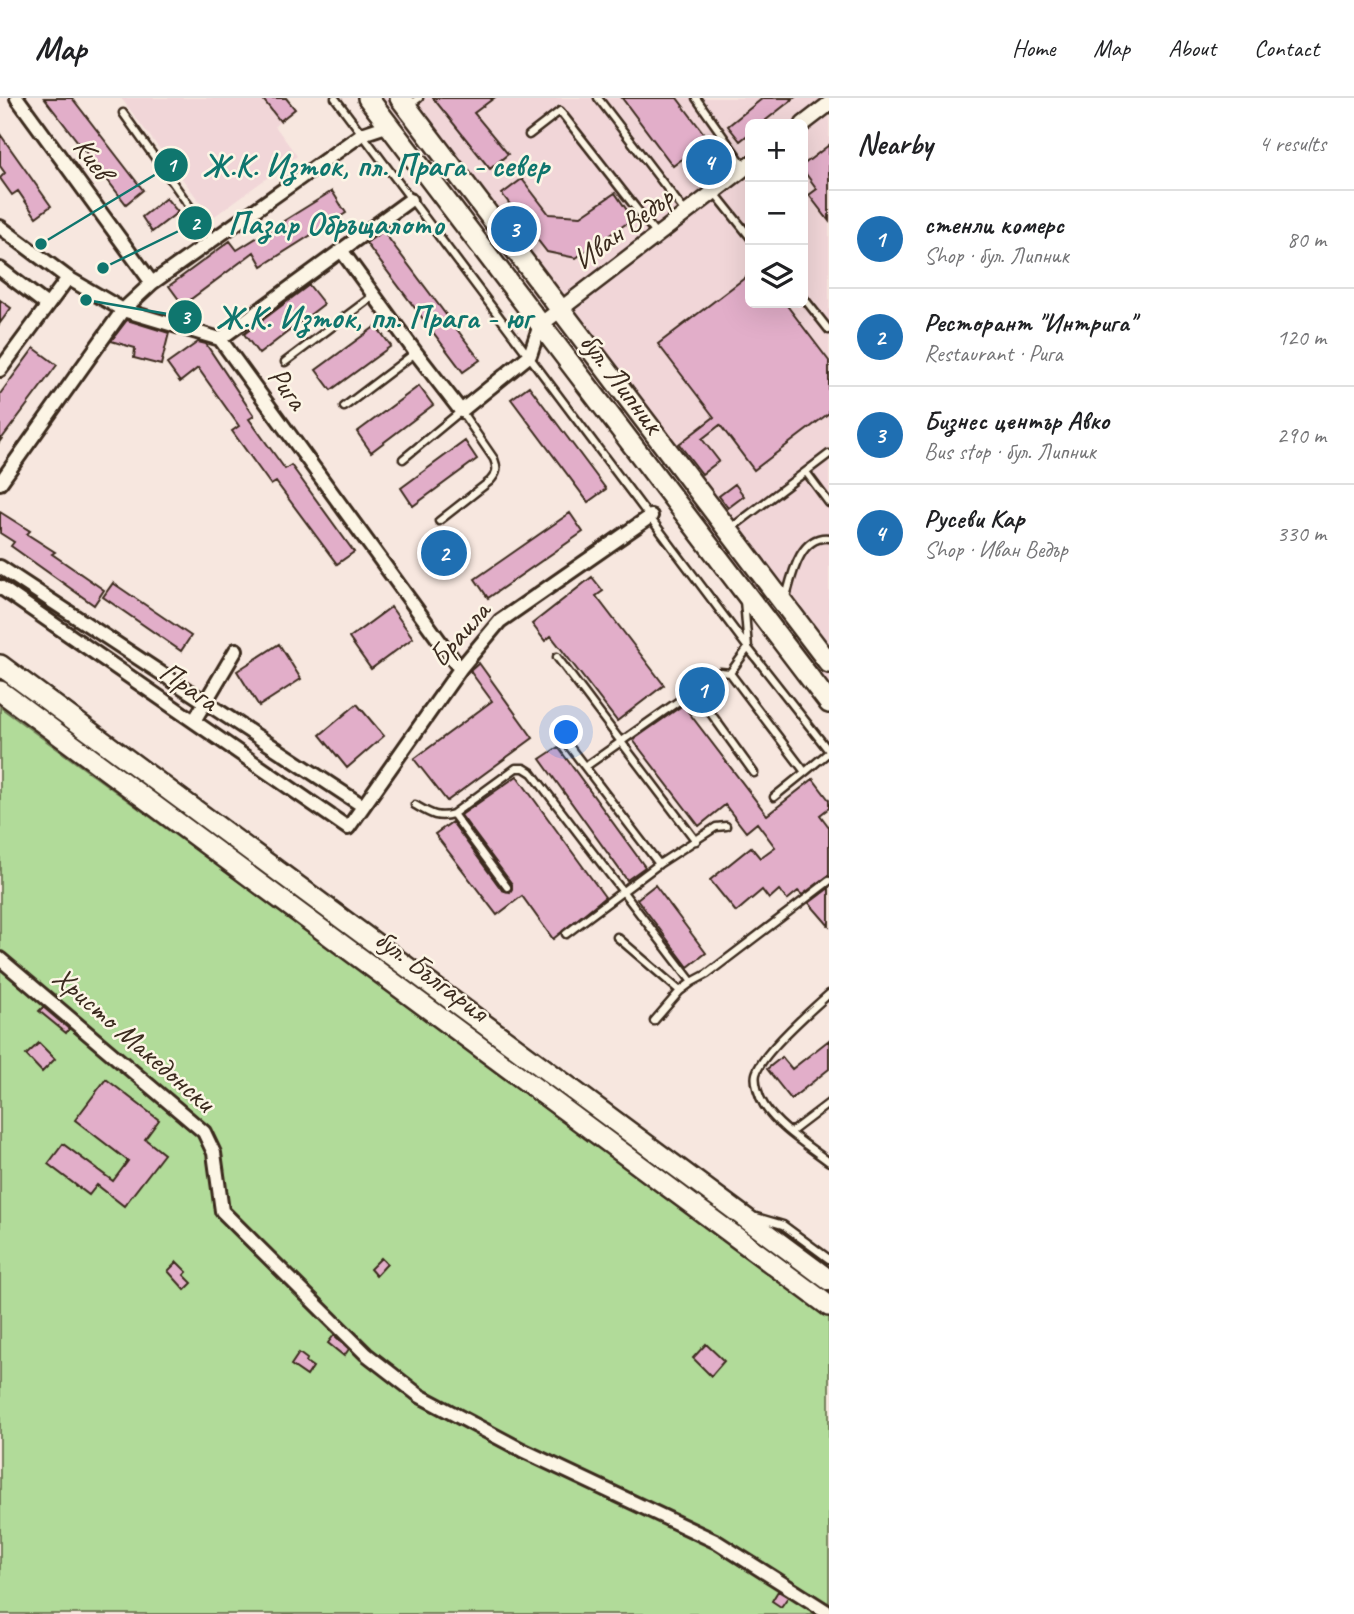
<!DOCTYPE html>
<meta charset="utf-8">
<style>
:root{--surface:#fff;--page:#f6f6f6;--text:#202124;--muted:#757577;--line:#e0e0e0;--accent:#1f6fb2}
body{margin:0;font-family:Caveat,sans-serif;background:var(--page);color:var(--text)}
.controls{position:absolute;right:21px;top:21px;display:grid;overflow:hidden;border-radius:10px;box-shadow:0 7px 28px #0002}
.controls button{width:63px;height:63px;display:grid;place-items:center;padding:0;border:0;border-bottom:2px solid var(--line);background:var(--surface);color:var(--text);font:35px sans-serif}
.you{position:absolute;left:567px;top:635px;width:24px;height:24px;margin:-18px;border:5px solid #fff;border-radius:50%;background:#1a73e8;box-shadow:0 0 0 10px #1a73e833}
.badge{display:grid;place-items:center;width:46px;height:46px;border-radius:50%;background:var(--accent);color:#fff;font-size:23px;font-weight:700}
.pin{position:absolute;translate:-50% -50%;border:4px solid #fff;box-shadow:0 2px 7px #0006}
.list{margin:0;padding:0;list-style:none}
h2{display:flex;justify-content:space-between;align-items:center;height:91px;margin:0;padding:0 28px;font-size:30px}
h2 small{font-size:23px;font-weight:400;color:var(--muted)}
.list li{display:grid;grid-template-columns:46px 1fr auto;gap:21px;align-items:center;box-sizing:border-box;height:98px;padding:0 28px;border-top:2px solid var(--line)}
.list b{display:block;font-size:26px;white-space:nowrap}
.list p{margin:0;font-size:23px;white-space:nowrap;color:var(--muted)}
.list em{font-size:23px;font-style:normal;color:var(--muted)}
.icon{flex:none;width:38px;height:38px;fill:none;stroke:currentColor;stroke-width:2;stroke-linecap:round;stroke-linejoin:round}
.map{position:relative;flex:none;width:829px;height:1516px;overflow:hidden}
header{display:flex;align-items:center;gap:42px;box-sizing:border-box;height:98px;padding:0 35px;background:var(--surface);border-bottom:2px solid var(--line)}
header strong{font-size:33px}
nav{display:flex;gap:38px;margin-inline-start:auto;font-size:24px}
main{display:flex}
aside{flex:1;background:var(--surface)}
.map>svg:first-child{display:block}
</style>
<header>
<strong>Map</strong>
<nav><a>Home</a><a>Map</a><a>About</a><a>Contact</a></nav>
</header>
<main>
<div class="map">
<svg width="829" height="1516" viewBox="0 0 829 1516">
<rect width="100%" height="100%" fill="#f7e7df"/>
<filter id="ink" filterUnits="userSpaceOnUse"><feTurbulence type="fractalNoise" baseFrequency=".0143" numOctaves="2"/><feDisplacementMap in="SourceGraphic" scale="14" xChannelSelector="R" yChannelSelector="G"/><feConvolveMatrix kernelMatrix="1 2 1 2 8 2 1 2 1" color-interpolation-filters="sRGB"/></filter>
<g filter="url(#ink)">
<path fill="#f1d6d8" fill-rule="evenodd" d="M121,0h165l-6,23 -5,5 22,30 -85,62z
M384,0h445v590l-38,-47 -104,-145zM750,26h53v179h-53z"/>
<path fill="#b1db99" stroke="#76825c" stroke-width="2" d="M0,609l829,606v301h-829z"/>
<path fill="#e2aec9" stroke="#3b2a1e" stroke-width="2" d="M44,0h28l71,92 -17,14z
M262,0h24l9,11 -15,12z
M433,0h61l-20,15 34,41 -18,15z
M622,0h55l31,41 -35,27z
M763,0h31l-33,26h-11v9l-10,8 -12,-15z
M0,36l51,72 -15,11 -18,-26 -6,4 -12,-17 5,-5 -5,-7z
M829,47v76l-20,-26 8,-6 -14,-19v-5z
M522,81l27,35 32,2 34,-23 18,26 -57,39 -29,-6 -45,-58z
M332,93l14,22 -84,53 -8,-14 -71,53 -14,-19 61,-45 7,9z
M166,100l12,14 -26,20 -10,-15z
M383,133l97,129 -17,12 -97,-129z
M750,176v29h35l44,58v52l-75,57 -34,-45 -18,14 17,22 -17,13 -23,-30 35,-27 -56,-73z
M309,187l15,19 -65,50 -15,-20z
M0,202l11,8 -11,15z
M127,222l42,13 -8,32 -27,-7 1,-10 -24,-7z
M376,228l15,20 -60,44 -15,-20z
M198,244l8,2 48,72 -5,3 36,50 6,-4 63,87 -17,12 -61,-82 -5,3 -39,-54 7,-5 -41,-58 -18,14 -13,-18z
M34,250l23,17 -57,76v-47z
M419,288l14,19 -62,47 -14,-20z
M529,288l77,103 -18,13 -77,-103z
M465,343l12,18 -64,47 -12,-18z
M735,386l9,12 -16,12 -9,-12z
M0,414l30,19 -3,3 28,18 -3,2 52,36 -10,15 -83,-59 3,-4 -14,-9z
M570,415l13,19 -95,66 -13,-19z
M592,479l11,14 -7,5 68,89 -47,36 -66,-85 -6,5 -13,-17z
M113,485l78,53 -10,15 -78,-54z
M391,509l22,31 -42,31 -22,-31z
M279,546l22,35 -42,27 -22,-35z
M479,565l54,75 -86,63 -33,-42 78,-58 -22,-30z
M357,606l27,32 -37,32 -27,-33z
M683,607l84,110 46,-36 16,21v8l-9,7 9,12v48l-27,20 -4,-4 -11,9 -8,-10 -10,9 -7,-9 -26,22 -26,-32 41,-33 9,11 15,-11 -18,-24 -11,9 -21,-27 -26,21 -66,-86z
M558,649l87,120 -18,13 -87,-121z
M517,678l88,121 -52,42 -31,-43 -25,19 -62,-81 17,-12 50,68 8,2 2,-3v-5l-51,-69z
M655,787l51,68 -18,14 -51,-68z
M829,790v38l-20,-23z
M43,909l26,22 -3,4 -27,-22z
M829,942v29l-38,30 -24,-30 15,-12 10,12z
M39,945l16,16 -13,13 -16,-17z
M106,981l53,41 -14,19 19,15 -40,52 -27,-21 -8,10 -41,-31 15,-20 50,37 15,-20 -53,-41z
M381,1160l6,6 -11,12 -6,-7z
M177,1164l10,10 -3,3 8,8 -7,7 -17,-19z
M334,1237l15,14 -5,7 -16,-13z
M706,1246l18,17 -13,15 -18,-18z
M299,1255l8,6 -1,3 7,5 -6,9 -16,-11z
M778,1493l10,6 -7,10 -9,-6z"/>
<g fill="none" stroke-linecap="round" stroke-linejoin="round">
<g stroke="#3b2a1e" stroke-width="11">
<path id="service" d="M335,0l413,550 81,103
M598,0l88,115
M696,0l48,68
M408,8l11,-8
M123,15l90,126
M529,37l31,-24 97,124
M714,94l36,45
M803,199l26,33
M285,264l88,-66
M344,309l71,-54
M403,361l58,-48 33,48c4,10 3,14 -4,22l-51,40
M806,374l23,31
M730,431l99,-75
M786,499c6,-22 14,-62 43,-59
M557,559l139,184
M730,575l18,-25 -4,-48
M694,592l60,83
M569,648l90,118
M585,669l135,-95 10,1 75,99 -31,25
M805,674l24,-20
M415,707c14,8 22,14 38,9l63,-46h8l8,5 160,209 15,-8 122,-93
M453,716l54,73
M566,836l93,-70 57,-37 10,-1
M617,839l63,54
M829,896c-17,15 -68,60 -73,80 -2,8 3,23 8,31 15,23 43,40 65,57
M654,923l26,-30 12,-9
M791,1034l38,-29
M756,1119l27,8 46,34"/>
</g>
<g stroke="#3b2a1e" stroke-width="18">
<path id="minor" d="M17,0l135,185
M0,129l68,51 55,32 97,29 240,330
M341,152l75,103 45,58 69,-56 10,-30
M0,171l47,36
M220,241l190,-139
M0,272l68,-92
M0,385l123,-173 29,-27 210,-149 27,-9
M0,469l363,239
M0,489l348,241 112,-159 40,-48 151,-105
M194,623l42,-71
M0,861l204,173 10,21 8,58 144,143 54,42 102,54 195,92 112,71"/>
</g>
<g stroke="#3b2a1e" stroke-width="19">
<path id="tertiary" d="M803,26l26,-20
M540,227l210,-161"/>
</g>
<g stroke="#3b2a1e" stroke-width="24">
<path id="primary" d="M368,0l461,605
M400,0l429,565"/>
</g>
<g stroke="#3b2a1e" stroke-width="24">
<path id="trunk" d="M0,567l829,615
M0,593l829,615"/>
</g>
<use href="#service" stroke="#fcf5e5" stroke-width="6"/>
<use href="#minor" stroke="#fcf5e5" stroke-width="12"/>
<use href="#tertiary" stroke="#fcf5e5" stroke-width="14"/>
<use href="#primary" stroke="#fcf5e5" stroke-width="19"/>
<use href="#trunk" stroke="#fcf5e5" stroke-width="19"/>
</g>
</g>
<g text-anchor="middle" stroke-width="5" stroke-linejoin="round" paint-order="stroke">
<g font-size="30" fill="#3b2a1e" stroke="#fcf5e5">
<text transform="translate(93 60) rotate(54)" y="10">Киев</text>
<text transform="translate(623 130) rotate(-37)" y="10">Иван Ведър</text>
<text transform="translate(622 285) rotate(53)" y="10">бул. Липник</text>
<text transform="translate(288 290) rotate(54)" y="10">Рига</text>
<text transform="translate(459 536) rotate(-49)" y="10">Браила</text>
<text transform="translate(189 588) rotate(35)" y="10">Прага</text>
<text transform="translate(432 877) rotate(37)" y="10">бул. България</text>
<text transform="translate(134 941) rotate(41)" y="10">Христо Македонски</text>
</g>
</g>
<path fill="none" stroke="#0f766e" stroke-width="2.5" d="M41 146L171 67M103 170L195 125M86 202L185 219"/>
<g fill="#0f766e" stroke="#fcf5e5" stroke-width="2.5">
<circle cx="41" cy="146" r="7"/>
<circle cx="103" cy="170" r="7"/>
<circle cx="86" cy="202" r="7"/>
<circle cx="171" cy="67" r="18"/>
<circle cx="195" cy="125" r="18"/>
<circle cx="185" cy="219" r="18"/>
</g>
<g font-size="21" text-anchor="middle" font-weight="bold" fill="#fff">
<text x="171" y="74">1</text>
<text x="195" y="132">2</text>
<text x="185" y="226">3</text>
</g>
<g font-size="32" text-anchor="middle" font-weight="bold" fill="#0f766e" stroke="#fcf5e5" stroke-width="5" stroke-linejoin="round" paint-order="stroke">
<text x="376" y="78">Ж.К. Изток, пл. Прага - север</text>
<text x="336" y="136">Пазар Обръщалото</text>
<text x="374" y="230">Ж.К. Изток, пл. Прага - юг</text>
</g>
</svg>
<div class="controls">
<button>+</button>
<button>−</button>
<button><svg class="icon" aria-label="layers" viewBox="0 0 24 24"><path d="M12 4l9 5-9 5-9-5zM3 14l9 5 9-5"/></svg></button>
</div>
<div class="you"></div>
<div class="pin badge" style="left:702px;top:592px">1</div>
<div class="pin badge" style="left:444px;top:455px">2</div>
<div class="pin badge" style="left:514px;top:131px">3</div>
<div class="pin badge" style="left:709px;top:64px">4</div>
</div>
<aside>
<h2>Nearby<small>4 results</small></h2>
<ul class="list">
<li><span class="badge">1</span><div><b>стенли комерс</b><p>Shop · бул. Липник</p></div><em>80 m</em></li>
<li><span class="badge">2</span><div><b>Ресторант &quot;Интрига&quot;</b><p>Restaurant · Рига</p></div><em>120 m</em></li>
<li><span class="badge">3</span><div><b>Бизнес център Авко</b><p>Bus stop · бул. Липник</p></div><em>290 m</em></li>
<li><span class="badge">4</span><div><b>Русеви Кар</b><p>Shop · Иван Ведър</p></div><em>330 m</em></li>
</ul>
</aside>
</main>
